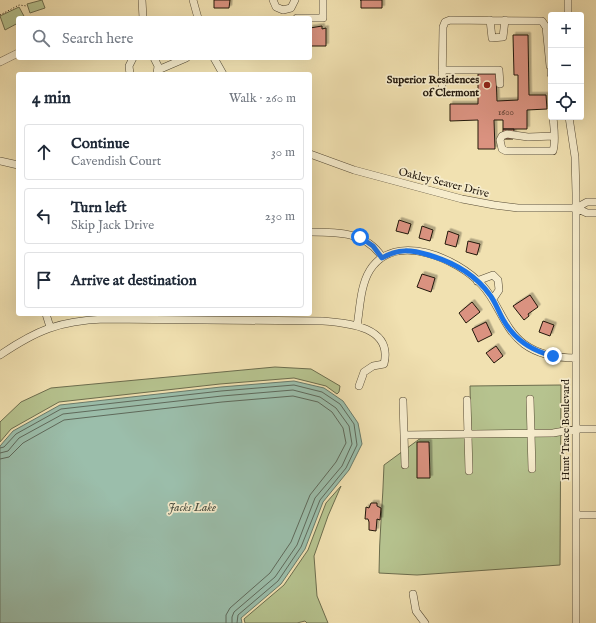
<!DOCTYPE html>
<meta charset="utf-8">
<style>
:root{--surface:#fff;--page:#f6f6f7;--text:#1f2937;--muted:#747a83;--line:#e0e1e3}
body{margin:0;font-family:"IM FELL English",serif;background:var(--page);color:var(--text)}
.controls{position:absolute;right:12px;top:12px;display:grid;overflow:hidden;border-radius:4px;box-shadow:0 4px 16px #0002}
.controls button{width:36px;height:36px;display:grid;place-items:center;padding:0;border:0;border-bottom:1px solid var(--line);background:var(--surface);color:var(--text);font:20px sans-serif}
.stop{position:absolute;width:12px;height:12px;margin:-9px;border:3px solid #1a73e8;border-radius:50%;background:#fff}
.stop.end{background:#1a73e8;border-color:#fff;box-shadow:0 1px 4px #0008}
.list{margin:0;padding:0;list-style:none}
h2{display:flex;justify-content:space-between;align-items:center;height:52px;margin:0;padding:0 16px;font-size:17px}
h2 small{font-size:13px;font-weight:400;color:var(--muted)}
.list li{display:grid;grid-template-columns:26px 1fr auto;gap:12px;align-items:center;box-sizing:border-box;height:56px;margin:0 8px 8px;padding:0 8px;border:1px solid var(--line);border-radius:4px}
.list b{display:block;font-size:15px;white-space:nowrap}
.list p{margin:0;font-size:13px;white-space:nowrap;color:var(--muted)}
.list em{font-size:13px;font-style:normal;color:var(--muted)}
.icon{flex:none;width:22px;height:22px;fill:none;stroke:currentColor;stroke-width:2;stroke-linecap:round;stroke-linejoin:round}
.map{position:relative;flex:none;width:596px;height:623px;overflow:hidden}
.search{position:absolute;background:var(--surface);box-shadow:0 4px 16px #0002;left:16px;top:16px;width:296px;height:44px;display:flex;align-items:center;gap:10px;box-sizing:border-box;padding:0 14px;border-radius:4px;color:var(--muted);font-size:15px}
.panel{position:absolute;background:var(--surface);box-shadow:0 4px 16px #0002;left:16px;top:72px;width:296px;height:244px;border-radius:4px}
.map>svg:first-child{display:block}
</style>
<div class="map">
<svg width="596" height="623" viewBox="0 0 596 623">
<defs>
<filter id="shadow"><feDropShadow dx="2.5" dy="-2.5" stdDeviation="0" flood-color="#0004"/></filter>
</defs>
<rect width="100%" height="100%" fill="#f1e1b1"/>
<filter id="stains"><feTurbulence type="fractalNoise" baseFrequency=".005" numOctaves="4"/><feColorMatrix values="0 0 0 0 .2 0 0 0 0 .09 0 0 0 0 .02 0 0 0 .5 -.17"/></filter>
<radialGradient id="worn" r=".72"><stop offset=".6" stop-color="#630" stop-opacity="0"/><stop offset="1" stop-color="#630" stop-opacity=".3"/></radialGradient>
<path fill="#b6c38f" stroke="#6c6d4e" d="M42,0l3,8 -15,5 -3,-9z
M19,7l6,11h-7v5l-13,7 -5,-14z
M275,367l36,2 29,17 -1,6 -2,2 -11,-8 -32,-8 -74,6 -161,18 -48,27 -11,13v-20l21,-20 30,-14z
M561,385l-1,180 -143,10 -38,-2c0,-36 4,-72 5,-108l45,-33 42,4 -1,-50z
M341,486l-13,30 -14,40 3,40 11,27h-21l-2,-2 -8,2h-52l-1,-4 40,-34 24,-35 18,-47z"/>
<path fill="#9bbeab" stroke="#6a7b6b" d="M294,381l30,7 19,13 15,22 4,21 -13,26 -26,32 -18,47 -24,35 -40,34 1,5h-242v-177l13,-15 47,-26 161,-18z"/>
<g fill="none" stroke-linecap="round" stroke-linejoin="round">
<path stroke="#5e6a5c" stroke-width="1" d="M0,448l4,-1 12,-13 45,-25 160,-18 73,-6 28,7 18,12 14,20 3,21 -11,23 -26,32 -19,47 -23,34 -40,34 -1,8
M0,453l8,-2 11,-13 44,-24 159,-18 71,-6 27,7 16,11 13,18 3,18 -10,22 -27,32 -18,47 -22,32 -41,35 -2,5v6
M0,459l9,-2 14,-14 41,-23 158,-18 71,-6 25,6 14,10 11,16 3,15 -10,19 -26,33 -19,47 -21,31 -40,35 -4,7v8"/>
</g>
<path fill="#da9280" stroke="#21170c" filter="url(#shadow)" d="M214,0h16l-1,8h-15z
M360,0h22v8h-21v-8z
M322,26v3l4,-1v18h-16v-18z
M513,35h15l1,60h17l1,14 -20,1v19h-24v-9h-9l1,29h-17v-29l-28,1v-17h28v-30h18l1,27 21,-1v-25h-4z
M503,129h11l-1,10h-10z
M399,220l12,4 -3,10 -12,-3z
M422,226l11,4 -3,11 -11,-3z
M448,231l11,4 -3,12 -11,-3z
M468,241l12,3 -3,11 -11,-3z
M422,274l13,4 -4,14 -14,-5z
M530,295l8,12 -10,7 1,2 -5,4 -11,-14z
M472,302l8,10 -14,11 -7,-10z
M543,321l11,4 -4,11 -11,-4z
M486,322l6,13 -14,7 -6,-13z
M496,346l7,10 -9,7 -8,-10z
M417,442h12l1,36h-13z
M371,503h6v3l4,2 -1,12 -3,-1 -1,12 -7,-1v-8l-1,-3h-3l1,-12 3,1z"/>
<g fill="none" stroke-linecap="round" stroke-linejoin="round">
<g stroke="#554a35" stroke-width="8">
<path id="minor" d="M142,0l1,18
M193,0l5,18
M273,0l3,7 7,3 8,-2 4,-8
M568,0v15
M297,18h26v-18
M490,20l2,18 11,-1 2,-17
M154,58l4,8 -1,8
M214,58l9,16
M0,62l18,-9
M551,66v8
M158,70l28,-12
M442,70h57l1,14
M130,74l-1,-8 4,-8
M442,88l1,-61 2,-5 5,-2 92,1 4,6 4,39
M553,117c1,11 3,24 0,34h-47l-4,-2 -2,-9 2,-4 5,-2 21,3 26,-1
M569,117l6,40 1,36v430
M310,154l44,16 108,29 32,6 24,3h58l11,5h9
M0,161l18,4
M576,208l11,-6h9
M310,232c28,0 56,0 72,25
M477,281l16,-6 5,5 1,10 -6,9
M46,314l4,13
M357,326c3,-17 3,-40 13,-56 25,-39 87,-12 112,15 17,18 21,43 42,59 15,11 33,14 52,14
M0,355c37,-25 59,-34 104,-36l219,2c26,2 70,6 61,43l-11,2 -9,6 -5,14
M530,399l2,70
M467,400l2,71
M403,401l1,34
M405,465l-1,-30 149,-2 23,-4h20
M576,515h20
M413,594l3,17 9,12"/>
</g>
<path stroke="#21170c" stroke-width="1" stroke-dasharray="1 2" stroke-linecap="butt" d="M0,15l19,-10 8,1"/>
<use href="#minor" stroke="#f6eccc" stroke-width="7"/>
</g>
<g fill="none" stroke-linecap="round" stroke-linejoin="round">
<path stroke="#1a73e8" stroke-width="5" d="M360,237l13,9 9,12c16,-10 30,-8 47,-3 24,7 46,19 61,40 6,8 9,18 14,26 11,19 28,30 49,35"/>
</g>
<circle fill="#8f2418" stroke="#f6eccc" stroke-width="1.5" cx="487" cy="85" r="4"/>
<g text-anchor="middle" stroke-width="3.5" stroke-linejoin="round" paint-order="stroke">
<g font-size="9" fill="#4f3629">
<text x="506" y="115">1600</text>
</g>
<g font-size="11" font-weight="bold" fill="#21170c" stroke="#f6eccc" text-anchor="end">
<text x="479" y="83">Superior Residences<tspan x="479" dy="13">of Clermont</tspan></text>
</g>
<g font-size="11" fill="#21170c" stroke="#f6eccc">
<text transform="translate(444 182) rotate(14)" y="4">Oakley Seaver Drive</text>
<text transform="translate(565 430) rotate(-90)" y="4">Hunt Trace Boulevard</text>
</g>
<g font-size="12" font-style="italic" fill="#4c5144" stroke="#f6eccc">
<text x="192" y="511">Jacks Lake</text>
</g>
</g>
<rect width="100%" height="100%" filter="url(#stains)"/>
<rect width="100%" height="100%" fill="url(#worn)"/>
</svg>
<div class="controls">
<button>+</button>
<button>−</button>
<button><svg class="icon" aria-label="locate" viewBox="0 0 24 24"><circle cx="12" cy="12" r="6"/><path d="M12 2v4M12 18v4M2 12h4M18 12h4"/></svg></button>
</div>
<div class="stop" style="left:360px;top:237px"></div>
<div class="stop end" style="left:553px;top:356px"></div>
<div class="search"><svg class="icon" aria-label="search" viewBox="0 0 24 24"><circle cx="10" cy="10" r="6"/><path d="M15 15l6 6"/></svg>Search here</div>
<section class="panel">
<h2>4 min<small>Walk · 260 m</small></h2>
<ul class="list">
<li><svg class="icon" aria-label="ahead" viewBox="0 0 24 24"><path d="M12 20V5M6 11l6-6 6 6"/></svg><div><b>Continue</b><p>Cavendish Court</p></div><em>30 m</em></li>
<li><svg class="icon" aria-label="left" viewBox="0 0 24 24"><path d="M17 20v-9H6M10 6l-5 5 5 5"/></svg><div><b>Turn left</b><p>Skip Jack Drive</p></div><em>230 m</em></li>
<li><svg class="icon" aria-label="arrive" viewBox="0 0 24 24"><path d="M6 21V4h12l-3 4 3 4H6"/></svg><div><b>Arrive at destination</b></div></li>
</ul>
</section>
</div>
